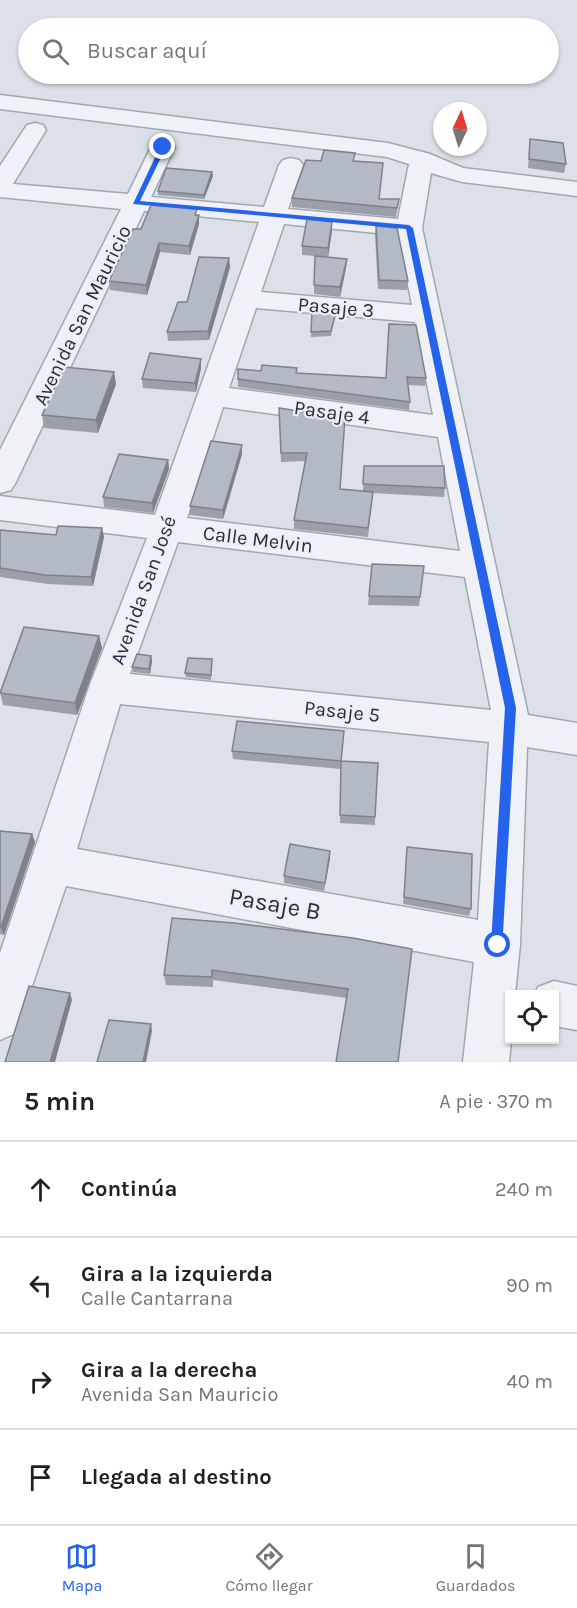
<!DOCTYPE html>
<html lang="es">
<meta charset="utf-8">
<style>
:root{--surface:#fff;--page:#f6f6f6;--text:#222;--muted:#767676;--line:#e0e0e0;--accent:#2563eb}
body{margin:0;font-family:Karla,sans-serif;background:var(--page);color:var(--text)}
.controls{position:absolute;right:18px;bottom:18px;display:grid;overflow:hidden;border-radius:0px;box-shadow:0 2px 4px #0004}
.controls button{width:54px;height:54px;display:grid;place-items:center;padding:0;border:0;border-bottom:2px solid var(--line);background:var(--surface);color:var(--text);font:30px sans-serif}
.compass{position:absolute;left:433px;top:102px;width:54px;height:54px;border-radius:50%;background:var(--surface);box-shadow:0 2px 4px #0004;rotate:4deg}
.stop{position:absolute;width:18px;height:18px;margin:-14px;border:4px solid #2563eb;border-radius:50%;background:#fff}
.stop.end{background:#2563eb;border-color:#fff;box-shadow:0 2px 6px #0008}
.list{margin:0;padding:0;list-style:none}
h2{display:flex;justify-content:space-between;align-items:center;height:78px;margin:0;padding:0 24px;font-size:26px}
h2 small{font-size:20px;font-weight:400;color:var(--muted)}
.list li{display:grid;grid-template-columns:39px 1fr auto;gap:18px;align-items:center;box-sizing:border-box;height:96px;padding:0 24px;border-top:2px solid var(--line)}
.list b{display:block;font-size:22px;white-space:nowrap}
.list p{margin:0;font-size:20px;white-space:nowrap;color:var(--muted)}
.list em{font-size:20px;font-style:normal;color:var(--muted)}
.icon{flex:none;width:33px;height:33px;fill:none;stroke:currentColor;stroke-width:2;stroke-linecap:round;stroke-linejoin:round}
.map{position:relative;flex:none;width:577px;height:1062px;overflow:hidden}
.search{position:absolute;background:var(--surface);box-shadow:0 2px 4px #0004;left:18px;right:18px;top:18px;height:66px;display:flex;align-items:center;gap:15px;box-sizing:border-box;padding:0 21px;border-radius:33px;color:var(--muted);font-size:22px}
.sheet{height:462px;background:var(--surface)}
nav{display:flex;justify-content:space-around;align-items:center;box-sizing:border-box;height:84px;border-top:2px solid var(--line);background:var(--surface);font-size:16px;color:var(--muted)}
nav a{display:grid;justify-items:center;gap:3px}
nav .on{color:var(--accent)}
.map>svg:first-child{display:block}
</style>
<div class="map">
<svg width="577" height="1062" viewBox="0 0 577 1062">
<rect width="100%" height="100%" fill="#dce0e8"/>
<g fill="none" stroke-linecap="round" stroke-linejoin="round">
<g stroke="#a1a7b2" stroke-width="3">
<path id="minor" d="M0,95l388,48 42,11 33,14 114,14v14l-115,-14 -31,-9 -9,55 106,487 49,8v32l-50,-8 -7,198 -5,49h-5l1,46 -2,22h-46l11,-100 -408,-76 -50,147 -16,7v-87l89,-266 58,-149 -147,-18v-24l155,19 104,-293 -115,-11 -128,271 -5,8 -11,3v-43l121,-241 -121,-12v-31l27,-41 8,-2 8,2 3,5 -33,54 115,10 23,-47 4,-5 8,-2 8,2 4,5 -24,50 113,10 15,-42 4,-5 8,-2 8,2 4,5 -15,44 110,10 11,-55 -22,-7 -387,-48zM284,224l114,11 14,70 -151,-13zM256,308l159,14 18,93 -204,-27zM223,407l215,30 22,114 -273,-33zM178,542l287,35 26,133 -361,-36zM120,704l369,38 -11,178 -401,-71z
M554,981l23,5v44l-23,-4v-32h-19l3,-7z"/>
</g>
<use href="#minor" fill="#eff1f6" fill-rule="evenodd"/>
</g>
<path fill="#9a9fa9" d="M530,139l36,25 -2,9 -36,-5z
M321,161l34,1 24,37h20l-3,18 -104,-10v-9z
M212,172l1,4 -9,23 -46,-4v-4z
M197,215h2v9l-9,31 -30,-3 -13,43 -37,-5 -1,-9 32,-52z
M376,226l32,55 -1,9 -29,-1 -3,-54z
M332,231l-4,26 -26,-2v-9z
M315,256l32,3 -1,9 -6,29 -26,-3z
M229,258l1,9 -21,73 -41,1 -1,-9 20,-30z
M312,310l24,2 -5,24 -20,1z
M389,324l37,54 -1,8 -17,-1 2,17 -1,8 -171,-23v-8l59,-6 89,5z
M201,368l-5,24 -53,-4 -1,-9z
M114,372l2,12 -18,49 -54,-5 -2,-13z
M279,408l61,81 23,2 1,-25 81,22 -1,9 -71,-4 -5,44 -74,-8v-9l11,-59 -24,1z
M242,454l-19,65 -33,-4v-9z
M168,460l1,9 -16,44 -49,-6 -1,-10z
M102,528l2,9 -11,49 -45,-2 -48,-7v-47l56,5z
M372,564l52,2 -5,40 -51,-1z
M99,636l3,12 -25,67 -74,-10 -3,-13z
M151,656l1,5 -2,13 -17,-2 -1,-5z
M212,659l-1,21 -25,-3 -1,-4z
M232,751l109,10 34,56v8l-35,-2 1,-54 -108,-10z
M0,831l32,3 3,8 -31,93 -4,-1z
M407,847l64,62 -2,7 -66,-12z
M330,851l-6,40 -40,-8v-7z
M412,949l-65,49 -134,-18v7l-47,-2 -2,-10z"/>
<path fill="#7d828a" d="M212,172l1,4 -9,23v-4z
M199,215v9l-9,31 -1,-9z
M332,222v9l-4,26v-9z
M159,243l1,9 -13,43 -1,-10z
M229,258l1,9 -21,73 -1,-9z
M347,259l-1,9 -6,29v-10z
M201,359v9l-5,24 -1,-9z
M114,372l2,12 -18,49 -2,-13z
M242,445v9l-19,65v-9z
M168,460l1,9 -16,44 -1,-10z
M102,528l2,9 -11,49 -2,-9z
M99,636l3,12 -25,67 -2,-12z
M151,656l1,5 -2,13 -1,-5z
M32,834l3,8 -31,93 -3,-8z
M330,851v8l-6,32 1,-8z
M70,993l2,7 -17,62h-5z
M151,1024l1,7 -6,31h-3z"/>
<path fill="#b3b9c5" stroke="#7d828a" stroke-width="1.5" d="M530,139l33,4 3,21 -37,-5z
M324,150l31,3 -2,8 30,2 -4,36h20l-2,9 -105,-10 14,-38 15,1z
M166,168l46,4 -8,23 -46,-4z
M151,205l46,4 -2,6h4l-10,31 -30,-3 -13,42 -37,-4 24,-52h8z
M307,219l25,3 -4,26 -26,-2z
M376,226l21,2 11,53 -29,-1z
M315,256l32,3 -7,28 -26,-2z
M199,257l30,1 -21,73 -41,1 11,-30h9z
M312,310l24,2 -5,19 -20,1z
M389,324l27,1 10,53 -19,-1 3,25 -172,-23v-10l23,2 1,-6 35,3 -1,5 90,5z
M150,353l51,6 -6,24 -53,-4z
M64,367l50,5 -18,48 -54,-5z
M279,408l66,10 -5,71 33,3 -5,36 -74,-8 13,-67h-26z
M211,441l31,4 -19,65 -33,-4z
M119,454l49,6 -16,43 -49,-6z
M364,466h80l1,22 -82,-4z
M58,526l44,2 -11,49 -46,-2 -45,-7v-38l56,5z
M372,564l52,2 -4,31 -51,-1z
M24,627l75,9 -24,67 -75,-10z
M137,654l14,2 -2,13 -17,-2z
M188,658l24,1 -1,16 -26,-2z
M237,721l107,10 -3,30 -109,-10z
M341,761l37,2 -3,54 -35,-2z
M0,831l32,3 -31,93h-1z
M290,844l40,7 -5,32 -41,-7z
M407,847l65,7 -1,55 -67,-12z
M172,918l62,5 119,15 59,11 -14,113h-62l12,-73 -136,-19v7l-48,-2z
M29,986l41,7 -20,69h-45z
M109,1020l42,4 -8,38h-46z"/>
<path fill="#2563eb" d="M163,145l3,2 -26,54 269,24 4,3 103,480 -14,242 -4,1 -5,-1 -2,-5 14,-237 -99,-479 -273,-25 27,-57z"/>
<g text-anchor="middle" stroke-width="4.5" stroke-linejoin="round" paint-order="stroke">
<g font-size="20" fill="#252e3f" stroke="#eceff5">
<text transform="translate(336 307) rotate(5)" y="7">Pasaje 3</text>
<text transform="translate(82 315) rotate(-64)" y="7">Avenida San Mauricio</text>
<text transform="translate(332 412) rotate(8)" y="7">Pasaje 4</text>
<text transform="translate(258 539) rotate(7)" y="7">Calle Melvin</text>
<text transform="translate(143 590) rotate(-70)" y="7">Avenida San José</text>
<text transform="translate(342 711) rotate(6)" y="7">Pasaje 5</text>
</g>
<g font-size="24" fill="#252e3f" stroke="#eceff5">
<text transform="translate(275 904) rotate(10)" y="8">Pasaje B</text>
</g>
</g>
</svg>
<div class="controls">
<button><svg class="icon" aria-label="locate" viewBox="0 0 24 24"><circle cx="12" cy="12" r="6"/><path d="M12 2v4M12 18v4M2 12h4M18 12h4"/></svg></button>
</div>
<svg class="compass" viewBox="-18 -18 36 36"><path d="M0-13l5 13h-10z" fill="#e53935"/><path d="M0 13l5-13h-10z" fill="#767676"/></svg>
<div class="stop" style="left:498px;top:945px"></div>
<div class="stop end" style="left:163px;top:147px"></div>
<div class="search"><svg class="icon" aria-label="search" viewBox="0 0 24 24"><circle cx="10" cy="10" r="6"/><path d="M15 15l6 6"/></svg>Buscar aquí</div>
</div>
<section class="sheet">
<h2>5 min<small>A pie · 370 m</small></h2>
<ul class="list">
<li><svg class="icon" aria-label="ahead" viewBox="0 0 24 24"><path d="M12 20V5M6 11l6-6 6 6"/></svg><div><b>Continúa</b></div><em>240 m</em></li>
<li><svg class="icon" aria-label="left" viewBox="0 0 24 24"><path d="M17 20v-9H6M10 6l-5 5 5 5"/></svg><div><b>Gira a la izquierda</b><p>Calle Cantarrana</p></div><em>90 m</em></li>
<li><svg class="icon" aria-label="right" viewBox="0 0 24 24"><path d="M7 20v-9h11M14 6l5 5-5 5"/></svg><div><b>Gira a la derecha</b><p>Avenida San Mauricio</p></div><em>40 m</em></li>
<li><svg class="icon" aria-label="arrive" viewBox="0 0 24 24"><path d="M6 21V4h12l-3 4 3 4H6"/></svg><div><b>Llegada al destino</b></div></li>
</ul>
</section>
<nav>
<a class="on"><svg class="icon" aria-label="map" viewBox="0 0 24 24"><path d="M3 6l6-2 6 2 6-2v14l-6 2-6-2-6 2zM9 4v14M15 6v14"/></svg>Mapa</a>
<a><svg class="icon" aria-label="directions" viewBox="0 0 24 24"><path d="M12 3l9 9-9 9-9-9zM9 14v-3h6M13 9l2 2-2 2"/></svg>Cómo llegar</a>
<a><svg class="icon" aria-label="saved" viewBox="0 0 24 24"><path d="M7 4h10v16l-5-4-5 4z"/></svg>Guardados</a>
</nav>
